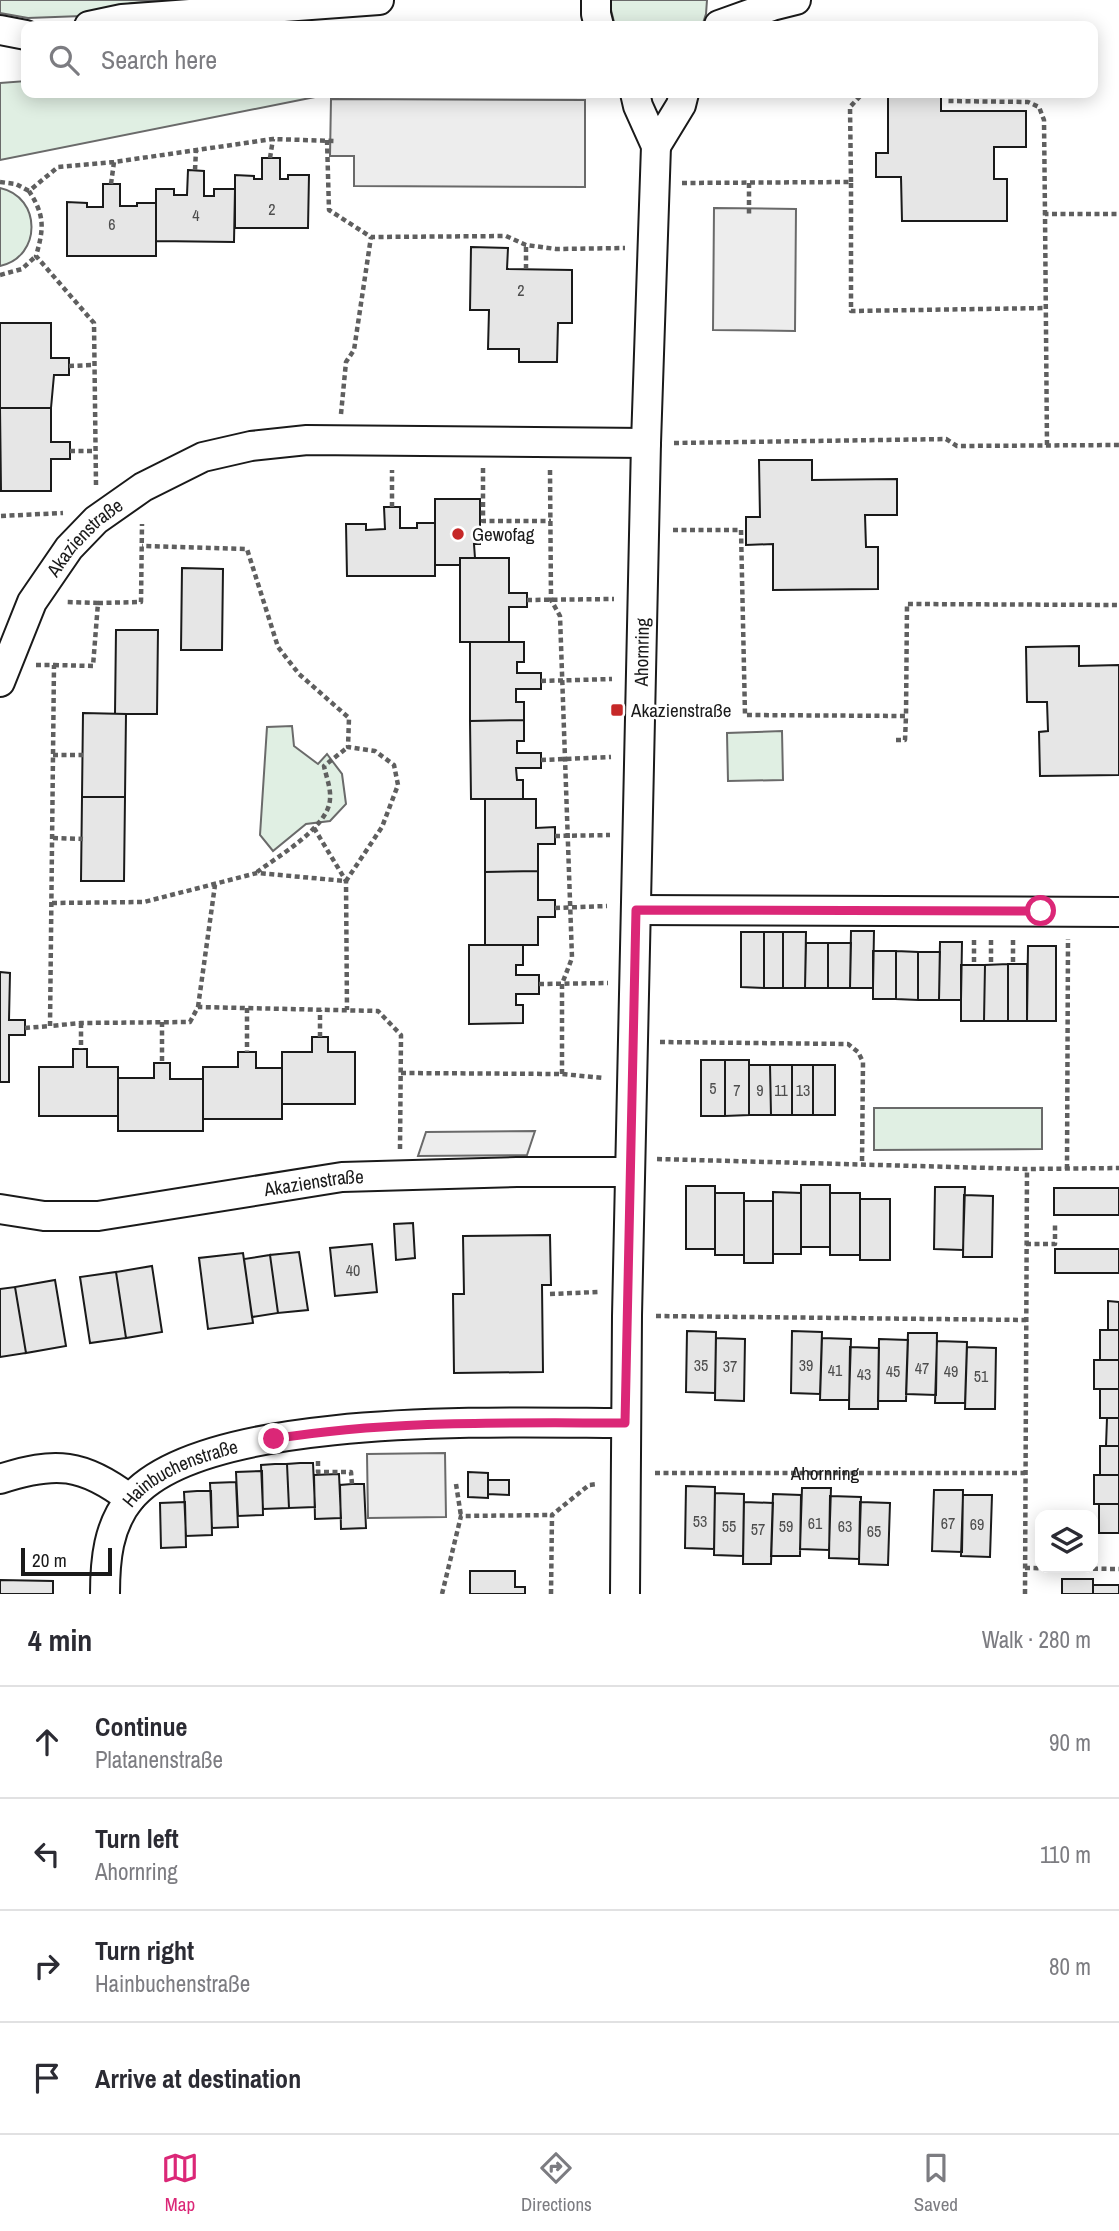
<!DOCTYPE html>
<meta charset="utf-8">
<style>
:root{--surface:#fff;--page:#f7f7f7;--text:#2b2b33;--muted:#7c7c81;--line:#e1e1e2;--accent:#db2777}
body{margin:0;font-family:"Archivo Narrow",sans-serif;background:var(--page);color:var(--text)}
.controls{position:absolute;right:21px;bottom:21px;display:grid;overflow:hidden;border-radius:14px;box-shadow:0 4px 18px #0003}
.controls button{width:63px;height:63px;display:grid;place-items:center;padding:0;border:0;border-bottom:2px solid var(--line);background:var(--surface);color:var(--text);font:35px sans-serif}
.scale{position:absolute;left:21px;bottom:18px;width:91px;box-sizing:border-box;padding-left:7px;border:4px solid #1a1a1a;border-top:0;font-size:19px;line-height:24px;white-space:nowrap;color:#1a1a1a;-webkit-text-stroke:5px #fff;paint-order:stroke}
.stop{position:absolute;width:21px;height:21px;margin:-16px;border:5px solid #db2777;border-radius:50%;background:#fff}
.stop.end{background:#db2777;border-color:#fff;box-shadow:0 2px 7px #0008}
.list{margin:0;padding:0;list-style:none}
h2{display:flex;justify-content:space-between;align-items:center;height:91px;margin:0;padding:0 28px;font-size:30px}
h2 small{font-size:23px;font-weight:400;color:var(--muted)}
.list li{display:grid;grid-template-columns:46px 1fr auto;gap:21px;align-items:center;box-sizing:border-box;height:112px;padding:0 28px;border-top:2px solid var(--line)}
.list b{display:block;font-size:26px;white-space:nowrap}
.list p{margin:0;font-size:23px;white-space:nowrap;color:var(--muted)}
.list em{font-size:23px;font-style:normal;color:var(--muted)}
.icon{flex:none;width:38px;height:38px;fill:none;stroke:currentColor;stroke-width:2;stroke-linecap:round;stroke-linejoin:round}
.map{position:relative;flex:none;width:1119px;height:1594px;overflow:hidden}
.search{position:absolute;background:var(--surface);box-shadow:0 4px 18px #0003;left:21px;right:21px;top:21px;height:77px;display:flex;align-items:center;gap:18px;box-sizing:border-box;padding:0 24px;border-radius:14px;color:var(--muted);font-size:26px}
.sheet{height:539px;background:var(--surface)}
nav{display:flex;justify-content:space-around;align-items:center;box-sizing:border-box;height:98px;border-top:2px solid var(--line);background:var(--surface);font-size:19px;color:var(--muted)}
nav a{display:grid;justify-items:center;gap:4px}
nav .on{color:var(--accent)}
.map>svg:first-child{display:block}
</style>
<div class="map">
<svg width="1119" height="1594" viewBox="0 0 1119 1594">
<rect width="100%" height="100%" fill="#fff"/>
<path fill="#e0efe3" stroke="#6a6a6a" stroke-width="2" d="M0,0h184l-52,3 -50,13 -54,2 -28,-5z
M611,0h96l-1,14 -4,12h-87l-5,-20z
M26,81v12h340l-36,1 -330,66v-77z
M0,188c42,9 42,69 0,78z
M292,726l2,20 24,18 9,-10 15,20 4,30 -16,17 -24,3 -33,27 -13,-16 7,-108z
M782,731l1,49 -55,1 -1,-48z
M874,1108h168v41l-168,1z"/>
<path fill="#ededed" stroke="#6a6a6a" stroke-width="2" d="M331,99l254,1v87l-231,-1v-30h-24z
M714,208l82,1 -1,122 -82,-1z
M535,1131l-8,24 -109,1 8,-24z
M445,1453l1,64 -78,1 -1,-64z"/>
<path fill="#e6e6e6" stroke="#1a1a1a" stroke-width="2" d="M888,93h53v18h85v36h-32v32h13v42h-105l-1,-44h-25v-24h12z
M262,158h18v21h8v-4h21l-1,53h-73v-53l19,1v3h8z
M188,170l16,1v25h10v-7h21l-1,53 -78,-1v-52h18v6h13z
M103,184h17v22h17v-3h19v53h-89v-54l20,1v4h16z
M471,247l37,1 -1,21 65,1v53h-14l-1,39h-38v-13h-31l1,-39h-19z
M0,323h51v35h18v17h-15l-3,33h-51z
M0,408h51v34h19v17h-19v32h-50z
M759,460h53v20l85,-1v36h-32l1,32h12v42l-105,1v-46l-27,1v-28h14z
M435,499h45v45h-6l1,14h-15v7h-25z
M384,507h16v21h17v-5h18v53h-88l-1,-52h20v6l19,-1z
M460,558h49v35h18v14h-18v35h-49z
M182,568l41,1 -1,81h-41z
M116,630h42l-1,84h-42z
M470,642h54v20h-7v11h24v16h-25v13h8v18l-54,1z
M1079,646v20l40,-1v110l-79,1 -1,-44 9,-1 -1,-29h-20l-1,-55z
M83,713l43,1 -1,83h-43z
M524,720v21h-7v12h24v15h-25l1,12h6v19h-52l-1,-78z
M82,797h43l-1,84h-43z
M485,799h51v29l19,-1v17h-17v27l-53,1z
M538,871v29h17v17h-17v28h-53v-73z
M851,931h23l-1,57h-23z
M741,932h23v56l-23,-1z
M764,932h19v56h-19z
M783,932h23l-1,56h-22z
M940,942h22l-1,58h-22z
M806,943h22v45h-23z
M828,943h23l-1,45h-22z
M469,945h54v20h-7v10h23v19h-23v11h7v18l-54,1z
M1028,946h28v75h-29z
M873,951h23v48h-23z
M896,951l22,1v48l-22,-1z
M918,952h22l-1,48h-21z
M1008,964v57h-24l1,-56z
M1008,964h19v57h-19z
M961,965h24l-1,56h-23z
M0,972l10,1 -1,47h16v15h-16v47h-9z
M312,1037h16v15h27v52h-73v-52h30z
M73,1049h14v18h31v49h-79v-49h34z
M238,1052h18v16h26v51h-79v-52h35z
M701,1060h24v56h-24z
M725,1060h24v55l-24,1z
M154,1063h16v16h33v52h-85v-53h36z
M749,1065h21l1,50h-22z
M770,1065h22v50h-21z
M792,1065h21v50h-21z
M813,1065h22v50h-22z
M801,1185h29v62h-29z
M686,1186h29v63h-29z
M935,1187h30l-2,63 -29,-1z
M1054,1188h65v27h-65z
M773,1192l28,1v61h-28z
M715,1193h29v62h-29z
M830,1193h30v62h-30z
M964,1195l29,1 -1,61h-29z
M860,1199h30v61h-30z
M744,1201h29v62h-29z
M413,1223l2,35 -19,2 -2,-36z
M550,1235l1,50h-9l1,87 -89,1 -1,-79h11l-1,-58z
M372,1244l5,48 -42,4 -5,-48z
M1055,1249h64v24h-64z
M299,1252l9,58 -30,3 -8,-58z
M243,1253l10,70 -45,6 -9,-71z
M270,1255l8,58 -26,4 -8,-58z
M152,1266l10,66 -36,6 -10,-66z
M116,1272l10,66 -36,5 -10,-66z
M55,1280l11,66 -40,7 -11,-66z
M15,1287l11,66 -26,4v-68z
M1108,1301l11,1v28h-11z
M1100,1330h19v30h-19z
M687,1331l29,1 -1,61 -29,-1z
M792,1331l30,1 -2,62 -29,-1z
M908,1333h29l-1,62 -30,-1z
M716,1338l29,1 -1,62 -29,-1z
M822,1338l29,1 -2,61h-29z
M879,1339l29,1 -2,61h-28z
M937,1341l30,1 -2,61h-30z
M850,1347l29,1 -1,61h-29z
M967,1347l29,1 -1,61h-30z
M1094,1360h25v29h-25z
M1100,1389h19v29h-19z
M1107,1418h12v28h-13z
M1100,1446h19v29h-19z
M300,1463h13l2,44 -26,1 -2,-44z
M275,1464h12l2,44 -26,1 -2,-44z
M262,1471l1,44 -25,1 -2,-44z
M468,1472l20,1v25l-20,-1z
M339,1474l2,44 -26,1 -1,-44z
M1094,1475h25v29h-25z
M488,1480h21v15l-21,-1z
M236,1482l2,45 -26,1 -2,-45z
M352,1484h12l2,44 -25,1 -1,-44z
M686,1486l29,1 -1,62 -29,-1z
M802,1488h29l-2,62 -29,-1z
M934,1490h29l-1,62 -30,-1z
M197,1491h14l1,44 -26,1 -2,-44z
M715,1493l29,1 -1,62 -29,-1z
M773,1494l28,1 -1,61h-29z
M963,1495h29l-2,62 -29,-1z
M830,1496l31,1 -2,62 -30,-1z
M185,1502l1,45 -25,1 -1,-45z
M744,1502l29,1 -2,61h-28z
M860,1502l30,1 -2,62 -29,-1z
M1099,1504h20v29h-20z
M470,1571h45v16h10v7h-55z
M1062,1579h31v15h-31z
M0,1580l53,1v13h-53z
M1093,1585h26v9h-26z"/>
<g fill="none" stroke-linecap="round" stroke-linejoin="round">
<g stroke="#1a1a1a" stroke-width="32">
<g id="street">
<path d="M596,0v14l3,12"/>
<path d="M719,25l53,-19 24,-6"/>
<path d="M89,26l33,-7 257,-19"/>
<path d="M0,30l26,5"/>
<path d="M656,146l25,-41 3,-12"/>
<path id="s2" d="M0,682l32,-80 37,-54 27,-28 47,-33 60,-30 48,-11 56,-6 339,3"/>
<path d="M637,910l482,2"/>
<path id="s3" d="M0,1209l44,7h54l244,-39 175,-5h113"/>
<path d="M0,1479c55,-18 83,-16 130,20"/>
<path id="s4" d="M105,1594c0,-34 3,-68 25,-95 73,-89 384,-76 495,-76"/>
<path id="s5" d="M625,1594l2,-278 19,-873 10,-297 -18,-40 -3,-13"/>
</g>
</g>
<g stroke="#5f5f5f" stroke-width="4.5" stroke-dasharray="5 3.5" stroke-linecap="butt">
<path d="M946,23v3"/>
<path d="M948,93v8l80,1 11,5 5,13 1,94"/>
<path d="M327,140l2,70 42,27 135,-1 20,9 30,4 69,-1"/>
<path d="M270,158l3,-19"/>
<path d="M195,170l1,-20"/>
<path d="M0,182l16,2 13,7"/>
<path d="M851,182l-1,-75 13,-14"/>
<path d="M682,183l169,-1v129l195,-3"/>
<path d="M749,183v33"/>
<path d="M111,184l3,-22"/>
<path d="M526,269v-23"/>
<path d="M0,275l22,-6 14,-13"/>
<path d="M69,366l25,-1"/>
<path d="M341,414l5,-52 8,-12 17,-113"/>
<path d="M674,443l272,-4 11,7 162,-1"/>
<path d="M1047,445l-2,-231h74"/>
<path d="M70,451h25"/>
<path d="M483,468v53h68"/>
<path d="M550,470l1,130 9,16 12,342 -10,26v90"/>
<path d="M96,485l-2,-162 -58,-67c8,-28 9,-40 -7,-65l29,-24 56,-5 159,-23 61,2"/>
<path d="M392,507v-37"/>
<path d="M1,516l62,-3"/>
<path d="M673,530h68l4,185 161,1 1,-112 212,1"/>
<path d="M527,600l87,-1"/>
<path d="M98,603l43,-1 1,-78"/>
<path d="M36,665h18l-4,361 31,-3 109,-1 8,-15 180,4 23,24 -1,114"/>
<path d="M54,665l39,1 5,-63 -33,-1"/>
<path d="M541,681l71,-2"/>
<path d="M896,740h9l1,-24"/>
<path d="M53,755h30"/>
<path d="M541,760l70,-3"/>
<path d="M314,828l32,53 1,129"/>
<path d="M555,836l55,-1"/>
<path d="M53,838l30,1"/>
<path d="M257,872c20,-15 72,-45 73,-73 1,-11 -4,-23 -6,-33l24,-19"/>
<path d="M52,903l92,-1 113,-29 89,8 36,-54 16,-42 -4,-20 -19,-14 -27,-4 1,-29 -50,-44 -21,-27 -31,-98 -105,-3"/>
<path d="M555,908l52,-2"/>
<path d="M974,940v25"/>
<path d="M991,940v25"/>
<path d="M1013,940v24"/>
<path d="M539,984l69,-1"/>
<path d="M198,1007l17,-122"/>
<path d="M247,1008v44"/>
<path d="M162,1022v41"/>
<path d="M81,1023v26"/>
<path d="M25,1028l25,-2"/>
<path d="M320,1037v-27"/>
<path d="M660,1042l188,2 10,8 5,10 -1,102"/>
<path d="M401,1073l161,1 41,4"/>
<path d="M657,1159l370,10 92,-1"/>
<path d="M1067,1169l1,-230"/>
<path d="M1026,1244h29v-20"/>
<path d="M550,1294l48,-2"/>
<path d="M656,1316l370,4"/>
<path d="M318,1461v11h33l1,12"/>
<path id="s1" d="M655,1473h370"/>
<path d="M456,1484l5,32"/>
<path d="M1025,1568l94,1"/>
<path d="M442,1594l19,-78 91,-1"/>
<path d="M551,1594l1,-79 37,-30 9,-1"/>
<path d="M1025,1594l2,-425"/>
</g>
<use href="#street" stroke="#fff" stroke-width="28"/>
</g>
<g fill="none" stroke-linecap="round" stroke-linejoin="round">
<path stroke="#db2777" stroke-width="9" d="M274,1439c115,-19 234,-16 351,-16l11,-513 405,1"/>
</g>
<g fill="#c62828" stroke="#fff" stroke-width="2.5">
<circle cx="458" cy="534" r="7"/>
<rect x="610" y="703" width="14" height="14" rx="3.5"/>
</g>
<g text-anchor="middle" stroke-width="5" stroke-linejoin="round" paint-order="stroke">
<g font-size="16" fill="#4d4d4d">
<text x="272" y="215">2</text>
<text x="196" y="221">4</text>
<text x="112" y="230">6</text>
<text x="521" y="296">2</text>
<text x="713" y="1094">5</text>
<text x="737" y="1096">7</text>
<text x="760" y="1096">9</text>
<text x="781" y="1096">11</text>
<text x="803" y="1096">13</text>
<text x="353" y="1276">40</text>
<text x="701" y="1371">35</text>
<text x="806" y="1371">39</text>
<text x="730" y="1372">37</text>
<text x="922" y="1374">47</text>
<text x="835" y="1376">41</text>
<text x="893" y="1377">45</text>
<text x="951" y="1377">49</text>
<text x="864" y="1380">43</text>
<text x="981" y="1382">51</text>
<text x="700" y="1527">53</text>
<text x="815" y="1529">61</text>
<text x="948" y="1529">67</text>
<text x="977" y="1530">69</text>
<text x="729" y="1532">55</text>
<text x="786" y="1532">59</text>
<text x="845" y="1532">63</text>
<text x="758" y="1535">57</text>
<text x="874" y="1537">65</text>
</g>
<g font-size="19" fill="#1a1a1a" stroke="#fff" text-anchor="start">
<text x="472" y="541">Gewofag</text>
<text x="631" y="717">Akazienstraße</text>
</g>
<g font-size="19" fill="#1a1a1a" stroke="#fff">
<text dy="7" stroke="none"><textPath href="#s2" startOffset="170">Akazienstraße</textPath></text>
<text dy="7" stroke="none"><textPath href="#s5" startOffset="942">Ahornring</textPath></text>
<text dy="7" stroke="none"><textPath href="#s3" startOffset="317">Akazienstraße</textPath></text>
<text dy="7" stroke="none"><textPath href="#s1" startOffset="170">Ahornring</textPath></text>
<text dy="7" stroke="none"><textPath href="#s4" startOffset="158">Hainbuchenstraße</textPath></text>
</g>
</g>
</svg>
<div class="controls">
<button><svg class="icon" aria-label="layers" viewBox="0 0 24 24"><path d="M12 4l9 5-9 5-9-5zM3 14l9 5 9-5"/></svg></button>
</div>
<div class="scale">20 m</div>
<div class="stop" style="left:1041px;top:911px"></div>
<div class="stop end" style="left:274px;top:1439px"></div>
<div class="search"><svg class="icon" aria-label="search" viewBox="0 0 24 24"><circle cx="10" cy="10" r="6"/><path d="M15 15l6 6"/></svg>Search here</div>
</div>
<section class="sheet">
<h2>4 min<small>Walk · 280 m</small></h2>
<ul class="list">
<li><svg class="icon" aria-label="ahead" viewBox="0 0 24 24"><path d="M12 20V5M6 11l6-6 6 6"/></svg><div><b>Continue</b><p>Platanenstraße</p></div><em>90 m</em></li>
<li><svg class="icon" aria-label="left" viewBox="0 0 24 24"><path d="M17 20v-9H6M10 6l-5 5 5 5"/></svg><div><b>Turn left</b><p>Ahornring</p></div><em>110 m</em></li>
<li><svg class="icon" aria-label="right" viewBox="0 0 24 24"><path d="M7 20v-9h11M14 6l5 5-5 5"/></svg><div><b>Turn right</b><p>Hainbuchenstraße</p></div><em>80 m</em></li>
<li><svg class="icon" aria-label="arrive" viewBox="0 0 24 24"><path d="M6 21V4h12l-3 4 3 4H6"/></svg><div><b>Arrive at destination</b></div></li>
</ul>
</section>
<nav>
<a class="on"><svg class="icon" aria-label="map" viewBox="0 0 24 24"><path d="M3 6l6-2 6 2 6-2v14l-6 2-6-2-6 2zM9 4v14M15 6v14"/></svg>Map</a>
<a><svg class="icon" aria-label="directions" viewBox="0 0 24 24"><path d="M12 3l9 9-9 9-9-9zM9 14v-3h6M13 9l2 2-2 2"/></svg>Directions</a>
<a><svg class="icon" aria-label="saved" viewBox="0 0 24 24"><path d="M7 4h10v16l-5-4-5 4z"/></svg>Saved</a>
</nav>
